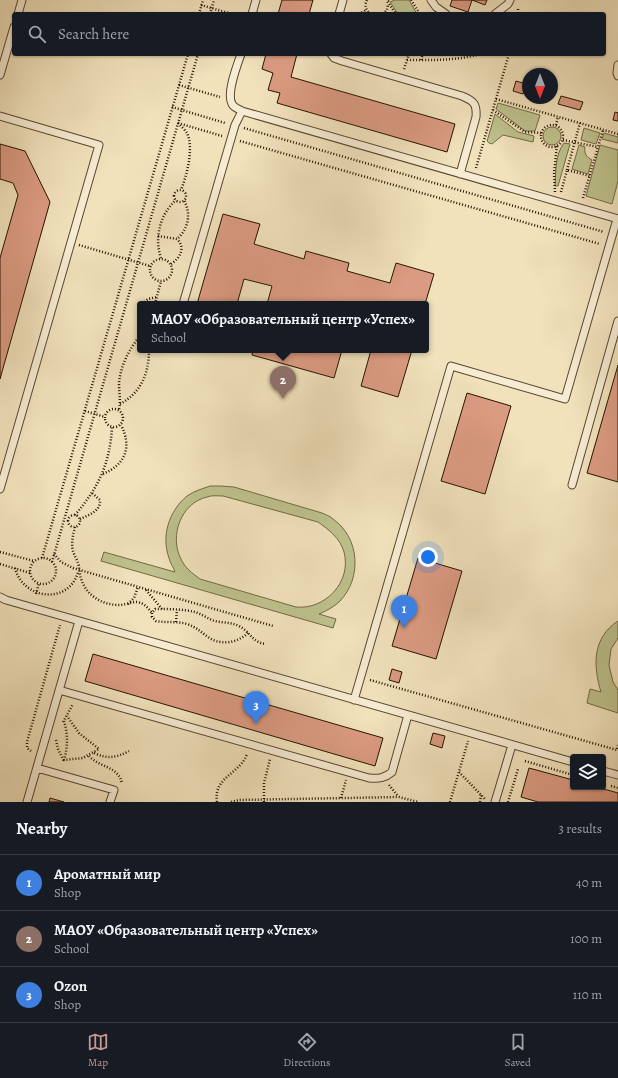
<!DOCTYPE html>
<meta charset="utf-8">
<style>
:root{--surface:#171b24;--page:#20242c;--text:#f1f3f6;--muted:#9ea1a6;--line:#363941;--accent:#c59692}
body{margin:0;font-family:Alegreya,serif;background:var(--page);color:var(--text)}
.controls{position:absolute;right:12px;bottom:12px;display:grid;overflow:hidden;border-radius:4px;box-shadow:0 1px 3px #0004}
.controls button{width:36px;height:36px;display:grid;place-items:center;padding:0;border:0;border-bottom:1px solid var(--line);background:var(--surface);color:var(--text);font:20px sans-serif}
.compass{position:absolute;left:522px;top:68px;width:36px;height:36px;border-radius:50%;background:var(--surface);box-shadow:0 1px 3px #0004;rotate:180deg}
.you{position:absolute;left:428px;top:557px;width:14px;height:14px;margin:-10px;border:3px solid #fff;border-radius:50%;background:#1a73e8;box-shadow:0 0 0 6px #1a73e833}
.badge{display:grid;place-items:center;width:26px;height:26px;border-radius:50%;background:var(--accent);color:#fff;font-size:13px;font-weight:700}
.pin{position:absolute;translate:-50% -33px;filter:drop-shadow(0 1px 2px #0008)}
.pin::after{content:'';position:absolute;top:21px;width:14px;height:12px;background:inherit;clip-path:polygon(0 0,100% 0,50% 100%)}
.popup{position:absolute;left:137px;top:301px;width:292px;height:52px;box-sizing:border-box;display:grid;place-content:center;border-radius:4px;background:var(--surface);filter:drop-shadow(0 1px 3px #0005);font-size:13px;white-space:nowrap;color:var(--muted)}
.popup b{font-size:15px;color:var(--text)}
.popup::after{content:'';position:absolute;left:50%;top:100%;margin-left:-8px;border:8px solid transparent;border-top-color:var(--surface)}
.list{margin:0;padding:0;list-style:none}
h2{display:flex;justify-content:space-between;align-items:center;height:52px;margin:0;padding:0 16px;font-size:17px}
h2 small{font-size:13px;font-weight:400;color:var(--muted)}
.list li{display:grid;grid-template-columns:26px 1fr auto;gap:12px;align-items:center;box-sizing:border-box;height:56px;padding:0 16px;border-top:1px solid var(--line)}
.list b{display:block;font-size:15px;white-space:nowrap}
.list p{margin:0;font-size:13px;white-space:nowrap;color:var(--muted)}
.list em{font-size:13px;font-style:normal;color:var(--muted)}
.icon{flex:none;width:22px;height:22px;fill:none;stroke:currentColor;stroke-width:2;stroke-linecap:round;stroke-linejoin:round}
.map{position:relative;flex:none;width:618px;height:802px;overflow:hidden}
.search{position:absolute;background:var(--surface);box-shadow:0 1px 3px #0004;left:12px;right:12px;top:12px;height:44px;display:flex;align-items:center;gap:10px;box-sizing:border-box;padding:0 14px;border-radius:4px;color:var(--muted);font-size:15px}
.sheet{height:220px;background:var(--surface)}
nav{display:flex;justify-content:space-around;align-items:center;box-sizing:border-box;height:56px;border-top:1px solid var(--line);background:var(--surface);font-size:11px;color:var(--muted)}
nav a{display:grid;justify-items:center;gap:2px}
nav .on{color:var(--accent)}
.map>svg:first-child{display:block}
</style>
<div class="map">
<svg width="618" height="802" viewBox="0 0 618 802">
<rect width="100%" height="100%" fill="#f1e2bc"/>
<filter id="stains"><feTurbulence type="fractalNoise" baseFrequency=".005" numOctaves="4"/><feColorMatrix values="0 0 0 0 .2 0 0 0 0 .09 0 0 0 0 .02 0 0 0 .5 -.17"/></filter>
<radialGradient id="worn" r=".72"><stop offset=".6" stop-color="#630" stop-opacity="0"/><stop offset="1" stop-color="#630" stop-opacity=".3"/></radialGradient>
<path fill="#bec28d" stroke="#726a46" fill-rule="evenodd" d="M395,0h14l8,14h-19l-8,-12z
M498,103l42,12 -5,16h-10l-29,-22z
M495,114l23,18 16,4 -1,6 -30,-7 -11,9 -3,-1 -2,-2 1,-3z
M543 136a9 9 0 1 1 18 0a9 9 0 1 1-18 0Z
M584,128l16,5 -4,11 -15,-4z
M604,133l14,4v6l-16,-4z
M564,143l6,1 -12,42h-3c1,-16 0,-31 9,-43z
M579,145l6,2c-1,6 1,10 7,13l-4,14 -16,-5z
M600,145l18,5v31l-6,23 -26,-8z
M210,486h11l13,1 88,26c4,2 8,3 11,6 27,19 29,59 7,82 -6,6 -14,10 -21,13l17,5 -3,9 -232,-67 3,-9 71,20c-1,-4 -5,-9 -6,-14 -8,-22 0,-47 18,-62 7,-5 15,-7 23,-10zM223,496l95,26c11,8 22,16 26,30 8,30 -19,58 -48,55l-96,-28c-8,-6 -15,-11 -19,-20 -12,-23 0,-56 26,-62 5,-2 11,-1 16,-1z
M618,621v17l-7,11 -2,16 4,17 5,8v23l-31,-10 3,-14 11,3c-8,-26 -9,-54 17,-71z"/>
<path fill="#db9b82" stroke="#261200" d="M282,0h31l-4,14h-31z
M452,0h35l-2,5 -13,-5 -4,12 -18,-6z
M266,54h31l-6,23 164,47 -8,28 -170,-49 3,-10 -12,-3 5,-17 -11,-4z
M516,81l10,3 -3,10 -10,-3z
M561,96l22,6 -3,8 -22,-6z
M615,112l3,1v8l-5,-1z
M0,144l25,7 25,51 -50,177v-121l18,-63 -5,-12 -13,-4z
M223,214l37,10 -6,20 50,15 2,-8 43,12 -2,8 43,12 6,-20 38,11 -9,30h-158l5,-18 -28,-7 -7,25h-40z
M253,350h89l-8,28 -82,-23z
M371,350h41l-14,47 -37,-11z
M618,365v117l-31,-9z
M467,393l44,13 -26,88 -44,-13z
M418,558l44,13 -26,88 -44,-13z
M93,654l290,84 -8,28 -290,-85z
M392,669l10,3 -3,11 -10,-3z
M433,733l12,3 -3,12 -12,-4z
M529,768l44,12v7h24l21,6v9h-80l-17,-5z
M50,798l14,4h-15z"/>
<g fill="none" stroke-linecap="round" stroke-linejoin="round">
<g stroke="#59462f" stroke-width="9">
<path id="service" d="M431,0l5,7 10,7
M18,14l4,-14
M252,14l4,-14
M339,14l4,-14
M495,14l13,-10 2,-4
M241,54c-4,12 -15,39 -9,50 2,4 7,5 10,7l376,108
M331,54l3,4 8,3 120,35c12,5 15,8 14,21l-16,57
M618,65l-1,8 1,3
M0,75l14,-48
M0,116l99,29 -99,344
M183,304l52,-179 7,-14
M572,485l46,-164
M0,597l6,3 567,162
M59,690l310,88c10,1 16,0 23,-6l16,-57
M354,700l97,-334 114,33 52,-180
M37,768l77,22 -4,12
M603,771l15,4
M27,802l52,-181
M495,802l17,-57"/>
</g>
<path stroke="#261200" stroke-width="2.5" stroke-dasharray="1 2" stroke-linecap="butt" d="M367,0c-3,5 -1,10 3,14
M389,0l-2,1 9,13
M411,0l9,14
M201,5l31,9
M518,9v5
M199,14l4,-14
M210,14l4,-14
M359,14l7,-4
M383,14l4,-4 1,-6
M407,60c25,0 49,1 73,-6
M421,60l2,-6
M404,69l5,-15
M179,85l41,12
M496,99l122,35
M172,107l53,16
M493,110l32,22 17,1
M178,123l44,13
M178,123c3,3 7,7 9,10 7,15 0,42 -6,57
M556,125l2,-8
M541 136a11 11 0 1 1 22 0a11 11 0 1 1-22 0Z
M244,128l360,104
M563,140l35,7
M240,141l360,103
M476,168l33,-114
M567,170l13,-47
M174 196a6 6 0 1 1 12 0a6 6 0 1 1-12 0Z
M555,192l-1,-19 3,-28
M561,192l6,-22 23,6
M583,198l20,-68
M158,236l19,3c12,-11 14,-25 7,-39
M79,245l71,21
M161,258c-7,-20 -1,-44 15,-58
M150 270a11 11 0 1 1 22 0a11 11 0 1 1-22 0Z
M171,264c9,-6 15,-16 6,-25
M142,304l6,-5 9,-2
M155,304l6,-23
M140,309v15
M120,404c21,-11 29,-31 29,-54
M105 418a9 9 0 1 1 18 0a9 9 0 1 1-18 0Z
M119,409c2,-8 0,-16 0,-25 1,-17 10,-35 21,-48
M85,411l20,6
M103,474c23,-10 29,-27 18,-49
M75,515c24,-28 35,-52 37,-88
M68 521a6 6 0 1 1 12 0a6 6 0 1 1-12 0Z
M80,519c9,-4 21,-8 20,-19l-8,-7
M75,527c-2,8 -4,16 -2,24 1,4 4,8 5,12 2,6 1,12 4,18 5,15 21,24 37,24 6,0 12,-3 18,-3 7,1 11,6 15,11
M0,552l34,9
M54,554l7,8 12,6 200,58
M42,558l146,-504
M30 571a13 13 0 1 1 26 0a13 13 0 1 1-26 0Z
M52,562l146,-508
M0,564l30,9
M15,568c8,32 54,37 63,4
M146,590l16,19
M36,594l3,-11
M128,604l6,-6 4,-11
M176,622l1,-12
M248,633c-11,10 -27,13 -40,4 -7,-5 -12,-10 -21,-13 -10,-3 -20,-1 -31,-3l-4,-4v-4l3,-4c13,0 28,0 40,3 7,2 13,7 20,9 8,2 16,1 24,5 12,6 12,16 27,18
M370,680l247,70 1,-5
M64,721c4,13 4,26 0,39l19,-2 16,-9 -20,-16 -12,-17
M63,722l10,-18
M56,740l2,9 6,12
M31,751l-4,-3v-6l33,-117
M94,753c13,6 22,5 35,-2
M89,756c11,12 30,10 33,28
M525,761l48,14
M459,772l26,27
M389,785l9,11
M611,786l7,2
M341,798l5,-18
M217,802c-4,-25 23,-28 30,-48
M231,802l8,-2 160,-3 19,5
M264,802v-19l6,-24
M450,802l18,-61
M480,802l1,-7
M508,802l10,-33"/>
<use href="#service" stroke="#f6ecd3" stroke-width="7"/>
</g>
<rect width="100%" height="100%" filter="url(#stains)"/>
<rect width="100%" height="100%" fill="url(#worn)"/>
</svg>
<div class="controls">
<button><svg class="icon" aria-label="layers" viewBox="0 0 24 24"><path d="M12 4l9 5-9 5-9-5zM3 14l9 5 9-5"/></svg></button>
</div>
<svg class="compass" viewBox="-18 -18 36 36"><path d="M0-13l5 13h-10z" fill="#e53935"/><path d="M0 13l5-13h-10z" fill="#9ea1a6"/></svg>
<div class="you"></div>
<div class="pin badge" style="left:404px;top:628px;background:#3f7fe0">1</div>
<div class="pin badge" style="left:283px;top:399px;background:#8d6e63">2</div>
<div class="popup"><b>МАОУ «Образовательный центр «Успех»</b>School</div>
<div class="pin badge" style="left:256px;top:724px;background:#3f7fe0">3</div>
<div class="search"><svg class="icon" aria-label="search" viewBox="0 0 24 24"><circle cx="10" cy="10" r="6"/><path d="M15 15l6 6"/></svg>Search here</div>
</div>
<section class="sheet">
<h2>Nearby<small>3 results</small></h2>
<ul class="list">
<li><span class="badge" style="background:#3f7fe0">1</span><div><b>Ароматный мир</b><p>Shop</p></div><em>40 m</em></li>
<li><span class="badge" style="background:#8d6e63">2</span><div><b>МАОУ «Образовательный центр «Успех»</b><p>School</p></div><em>100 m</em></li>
<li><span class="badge" style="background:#3f7fe0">3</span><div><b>Ozon</b><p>Shop</p></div><em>110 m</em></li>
</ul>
</section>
<nav>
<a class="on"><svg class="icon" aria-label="map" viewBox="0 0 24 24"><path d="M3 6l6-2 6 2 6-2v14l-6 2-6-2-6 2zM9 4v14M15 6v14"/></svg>Map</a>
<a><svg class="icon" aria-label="directions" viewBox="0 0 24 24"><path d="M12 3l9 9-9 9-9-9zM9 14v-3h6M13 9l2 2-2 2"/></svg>Directions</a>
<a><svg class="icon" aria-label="saved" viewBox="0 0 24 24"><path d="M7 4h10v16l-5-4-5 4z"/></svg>Saved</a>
</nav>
